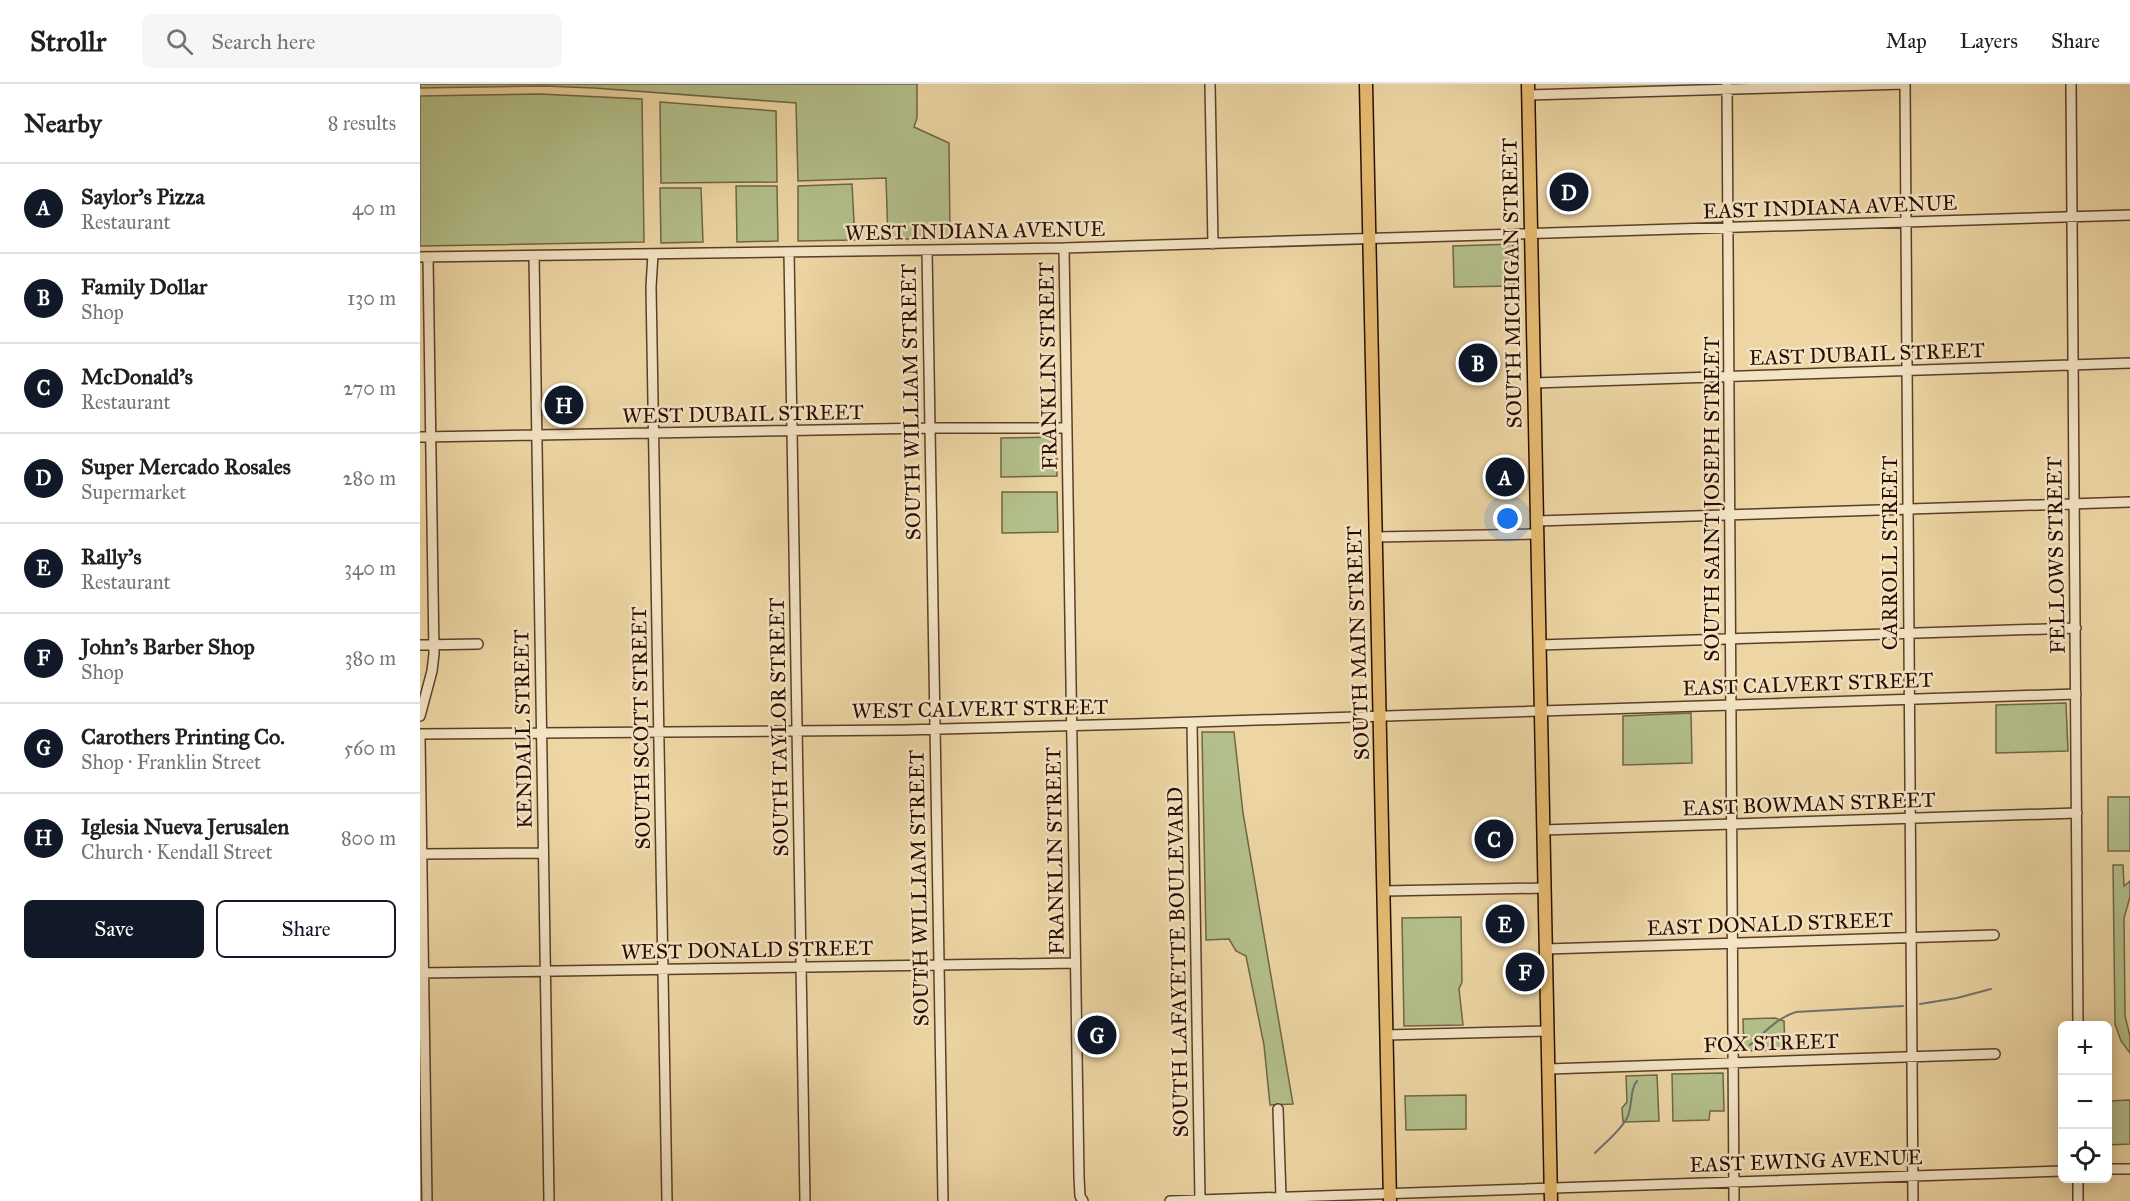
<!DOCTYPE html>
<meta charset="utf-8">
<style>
:root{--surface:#fff;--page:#f6f6f6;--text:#202124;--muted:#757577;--line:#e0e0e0;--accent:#111827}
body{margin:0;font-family:"IM FELL Great Primer",serif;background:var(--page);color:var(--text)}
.controls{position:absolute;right:18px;bottom:18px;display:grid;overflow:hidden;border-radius:9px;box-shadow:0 3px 15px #0003}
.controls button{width:54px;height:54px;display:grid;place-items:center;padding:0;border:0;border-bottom:2px solid var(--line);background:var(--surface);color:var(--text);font:30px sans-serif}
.you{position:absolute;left:1088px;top:435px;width:21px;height:21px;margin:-15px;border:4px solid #fff;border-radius:50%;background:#1a73e8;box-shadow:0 0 0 9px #1a73e833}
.badge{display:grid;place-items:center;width:39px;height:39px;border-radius:50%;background:var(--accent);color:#fff;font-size:20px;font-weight:700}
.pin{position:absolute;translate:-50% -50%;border:3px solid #fff;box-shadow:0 2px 6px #0006}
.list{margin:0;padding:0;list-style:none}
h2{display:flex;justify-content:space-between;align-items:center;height:78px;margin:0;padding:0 24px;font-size:26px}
h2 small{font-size:20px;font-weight:400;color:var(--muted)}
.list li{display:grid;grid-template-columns:39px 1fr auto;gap:18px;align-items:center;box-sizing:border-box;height:90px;padding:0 24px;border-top:2px solid var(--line)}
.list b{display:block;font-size:22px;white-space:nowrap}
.list p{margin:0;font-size:20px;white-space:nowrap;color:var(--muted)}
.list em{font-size:20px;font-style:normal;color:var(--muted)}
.actions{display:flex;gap:12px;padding:18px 24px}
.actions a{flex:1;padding:14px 0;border:2px solid var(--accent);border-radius:9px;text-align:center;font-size:21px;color:var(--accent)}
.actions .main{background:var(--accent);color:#fff}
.icon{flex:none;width:33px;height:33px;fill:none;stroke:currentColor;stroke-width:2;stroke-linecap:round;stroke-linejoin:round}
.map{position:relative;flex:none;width:1710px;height:1117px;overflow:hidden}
header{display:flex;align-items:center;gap:36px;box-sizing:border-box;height:84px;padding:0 30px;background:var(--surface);border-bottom:2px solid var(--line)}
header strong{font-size:28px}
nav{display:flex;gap:33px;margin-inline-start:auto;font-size:21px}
.search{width:420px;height:54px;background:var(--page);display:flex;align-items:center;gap:15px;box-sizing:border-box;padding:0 21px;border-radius:9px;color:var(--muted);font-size:22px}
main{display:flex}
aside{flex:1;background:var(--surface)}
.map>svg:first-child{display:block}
</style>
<header>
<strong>Strollr</strong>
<div class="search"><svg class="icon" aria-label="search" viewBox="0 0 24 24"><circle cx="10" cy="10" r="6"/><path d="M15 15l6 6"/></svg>Search here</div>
<nav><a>Map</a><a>Layers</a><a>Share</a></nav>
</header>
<main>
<aside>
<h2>Nearby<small>8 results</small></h2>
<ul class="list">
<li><span class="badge">A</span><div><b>Saylor's Pizza</b><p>Restaurant</p></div><em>40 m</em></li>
<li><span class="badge">B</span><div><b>Family Dollar</b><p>Shop</p></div><em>130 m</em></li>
<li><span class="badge">C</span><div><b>McDonald's</b><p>Restaurant</p></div><em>270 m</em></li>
<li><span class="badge">D</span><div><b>Super Mercado Rosales</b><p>Supermarket</p></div><em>280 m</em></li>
<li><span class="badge">E</span><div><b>Rally's</b><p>Restaurant</p></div><em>340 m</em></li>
<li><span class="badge">F</span><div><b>John's Barber Shop</b><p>Shop</p></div><em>380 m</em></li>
<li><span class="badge">G</span><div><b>Carothers Printing Co.</b><p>Shop · Franklin Street</p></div><em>560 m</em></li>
<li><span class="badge">H</span><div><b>Iglesia Nueva Jerusalen</b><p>Church · Kendall Street</p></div><em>800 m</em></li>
</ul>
<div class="actions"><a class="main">Save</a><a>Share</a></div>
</aside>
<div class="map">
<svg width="1710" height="1117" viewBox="0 0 1710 1117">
<rect width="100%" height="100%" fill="#edd6a4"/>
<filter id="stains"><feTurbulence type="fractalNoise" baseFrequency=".00333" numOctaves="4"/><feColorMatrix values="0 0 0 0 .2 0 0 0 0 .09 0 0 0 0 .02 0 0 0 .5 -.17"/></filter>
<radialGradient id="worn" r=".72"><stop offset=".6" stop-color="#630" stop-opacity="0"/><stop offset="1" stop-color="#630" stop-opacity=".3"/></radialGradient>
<path fill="#b3bf8a" stroke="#6e6645" stroke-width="1.5" d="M0,0h497v34l-3,9 35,16 1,96h-62l-2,-61 -88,3 -2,-78 -202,-15 -49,-2 -125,2z
M120,10l102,5 2,143 -224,4v-150z
M240,18l116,9 1,71 -116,1z
M432,100l3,56 -57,1v-55z
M316,102h41l1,55 -41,1z
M240,104h41l2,54 -42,1z
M1093,160l1,42 -60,1 -1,-41z
M637,353v39l-56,1v-39z
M582,408h55l1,40 -56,1z
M1646,619l2,48 -72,2v-48z
M1271,629l1,50 -69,2v-49z
M782,648h32l9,81 50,291 -23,1 -6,-60 -18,-89 -10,-5 -7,-12 -23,1z
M1688,713h22v54h-22z
M1693,781h10l1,21 6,-5v16l-6,21 1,98 5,20v17l-9,-12 -6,-17z
M1041,833l1,65 -3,7 4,36 -59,1 -2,-108z
M1355,934l9,3 1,29 -41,1 -1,-32z
M1303,989l1,38h-14l-1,9 -36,1 -1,-47z
M1237,991l2,46 -36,1 -1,-14 5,-6 -1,-26z
M1046,1011v34l-60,1 -1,-34z
M1710,1016v44l-22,1v-44z"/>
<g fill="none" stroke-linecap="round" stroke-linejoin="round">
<path stroke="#70726b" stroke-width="2" d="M1500,920l37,-6 34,-9
M1330,961c15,-13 27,-27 46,-33l107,-6
M1175,1069c11,-11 25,-22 32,-35 6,-11 2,-28 10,-37"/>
<g stroke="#5b3e29" stroke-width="12">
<path id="minor" d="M790,0l3,160
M1307,0l7,1117
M1485,0l8,1117
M1651,0l7,942
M1108,11l376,-11
M644,164l15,929 1,19 3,5
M507,166l16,951
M369,168l16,949
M233,170l-2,33 16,914
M114,172l15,945
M0,173l644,-9 1066,-33
M1114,299l596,-20
M0,353l510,-9h137
M1117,437l593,-19
M955,453l162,-3
M0,561l58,-1
M1119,561l537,-17
M0,632l12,-45 2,-17 -6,-397
M772,639l8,477
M0,650l483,-4 231,-6 942,-30
M0,654l7,463
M1123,746l534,-17
M2,770l121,-1
M963,807l162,-3
M1126,865l448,-14
M0,889l655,-10
M966,951l162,-4
M1129,985l446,-15
M858,1025l3,88
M1688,1085h22
M750,1117l892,-30
M1658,1117v-23"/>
</g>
<g stroke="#2a0c00" stroke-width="15">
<path id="major" d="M946,0l24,1117
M1108,0l23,1117"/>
</g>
<use href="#minor" stroke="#f3e4c4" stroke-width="9"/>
<use href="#major" stroke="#e6bb72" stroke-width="12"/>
</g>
<g text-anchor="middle" stroke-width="5" stroke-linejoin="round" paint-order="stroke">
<g font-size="21" fill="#2a0c00" stroke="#f3e4c4">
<text transform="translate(1410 123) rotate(-2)" y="7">EAST INDIANA AVENUE</text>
<text transform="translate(555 147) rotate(-1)" y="7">WEST INDIANA AVENUE</text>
<text transform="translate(1092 199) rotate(-91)" y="7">SOUTH MICHIGAN STREET</text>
<text transform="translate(1447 270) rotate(-2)" y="7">EAST DUBAIL STREET</text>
<text transform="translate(628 282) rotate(-91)" y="7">FRANKLIN STREET</text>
<text transform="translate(491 318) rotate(-91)" y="7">SOUTH WILLIAM STREET</text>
<text transform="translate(323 330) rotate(-1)" y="7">WEST DUBAIL STREET</text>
<text transform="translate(1292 415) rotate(-90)" y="7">SOUTH SAINT JOSEPH STREET</text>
<text transform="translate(1470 469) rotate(-90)" y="7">CARROLL STREET</text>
<text transform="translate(1636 471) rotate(-91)" y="7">FELLOWS STREET</text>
<text transform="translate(938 559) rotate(-92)" y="7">SOUTH MAIN STREET</text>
<text transform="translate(1388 600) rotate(-2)" y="7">EAST CALVERT STREET</text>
<text transform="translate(560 625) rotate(-1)" y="7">WEST CALVERT STREET</text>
<text transform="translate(359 643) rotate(-91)" y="7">SOUTH TAYLOR STREET</text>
<text transform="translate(221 644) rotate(-91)" y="7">SOUTH SCOTT STREET</text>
<text transform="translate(103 645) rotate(-91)" y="7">KENDALL STREET</text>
<text transform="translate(1389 720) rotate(-2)" y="7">EAST BOWMAN STREET</text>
<text transform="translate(635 767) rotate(-91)" y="7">FRANKLIN STREET</text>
<text transform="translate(499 804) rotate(-91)" y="7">SOUTH WILLIAM STREET</text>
<text transform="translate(1350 840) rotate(-2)" y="7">EAST DONALD STREET</text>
<text transform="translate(327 866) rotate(-1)" y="7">WEST DONALD STREET</text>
<text transform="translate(758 878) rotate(-91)" y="7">SOUTH LAFAYETTE BOULEVARD</text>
<text transform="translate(1351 959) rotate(-2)" y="7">FOX STREET</text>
<text transform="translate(1386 1077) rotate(-2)" y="7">EAST EWING AVENUE</text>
</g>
</g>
<rect width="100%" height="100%" filter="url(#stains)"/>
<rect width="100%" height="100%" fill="url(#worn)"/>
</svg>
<div class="controls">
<button>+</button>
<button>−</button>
<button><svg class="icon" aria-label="locate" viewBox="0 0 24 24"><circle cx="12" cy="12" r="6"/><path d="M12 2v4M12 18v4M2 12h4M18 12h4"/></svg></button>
</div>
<div class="you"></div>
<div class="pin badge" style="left:1085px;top:393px">A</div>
<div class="pin badge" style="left:1058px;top:279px">B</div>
<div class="pin badge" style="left:1074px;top:755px">C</div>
<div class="pin badge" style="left:1149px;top:108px">D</div>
<div class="pin badge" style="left:1085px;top:840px">E</div>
<div class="pin badge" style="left:1105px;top:888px">F</div>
<div class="pin badge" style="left:677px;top:951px">G</div>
<div class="pin badge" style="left:144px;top:321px">H</div>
</div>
</main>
